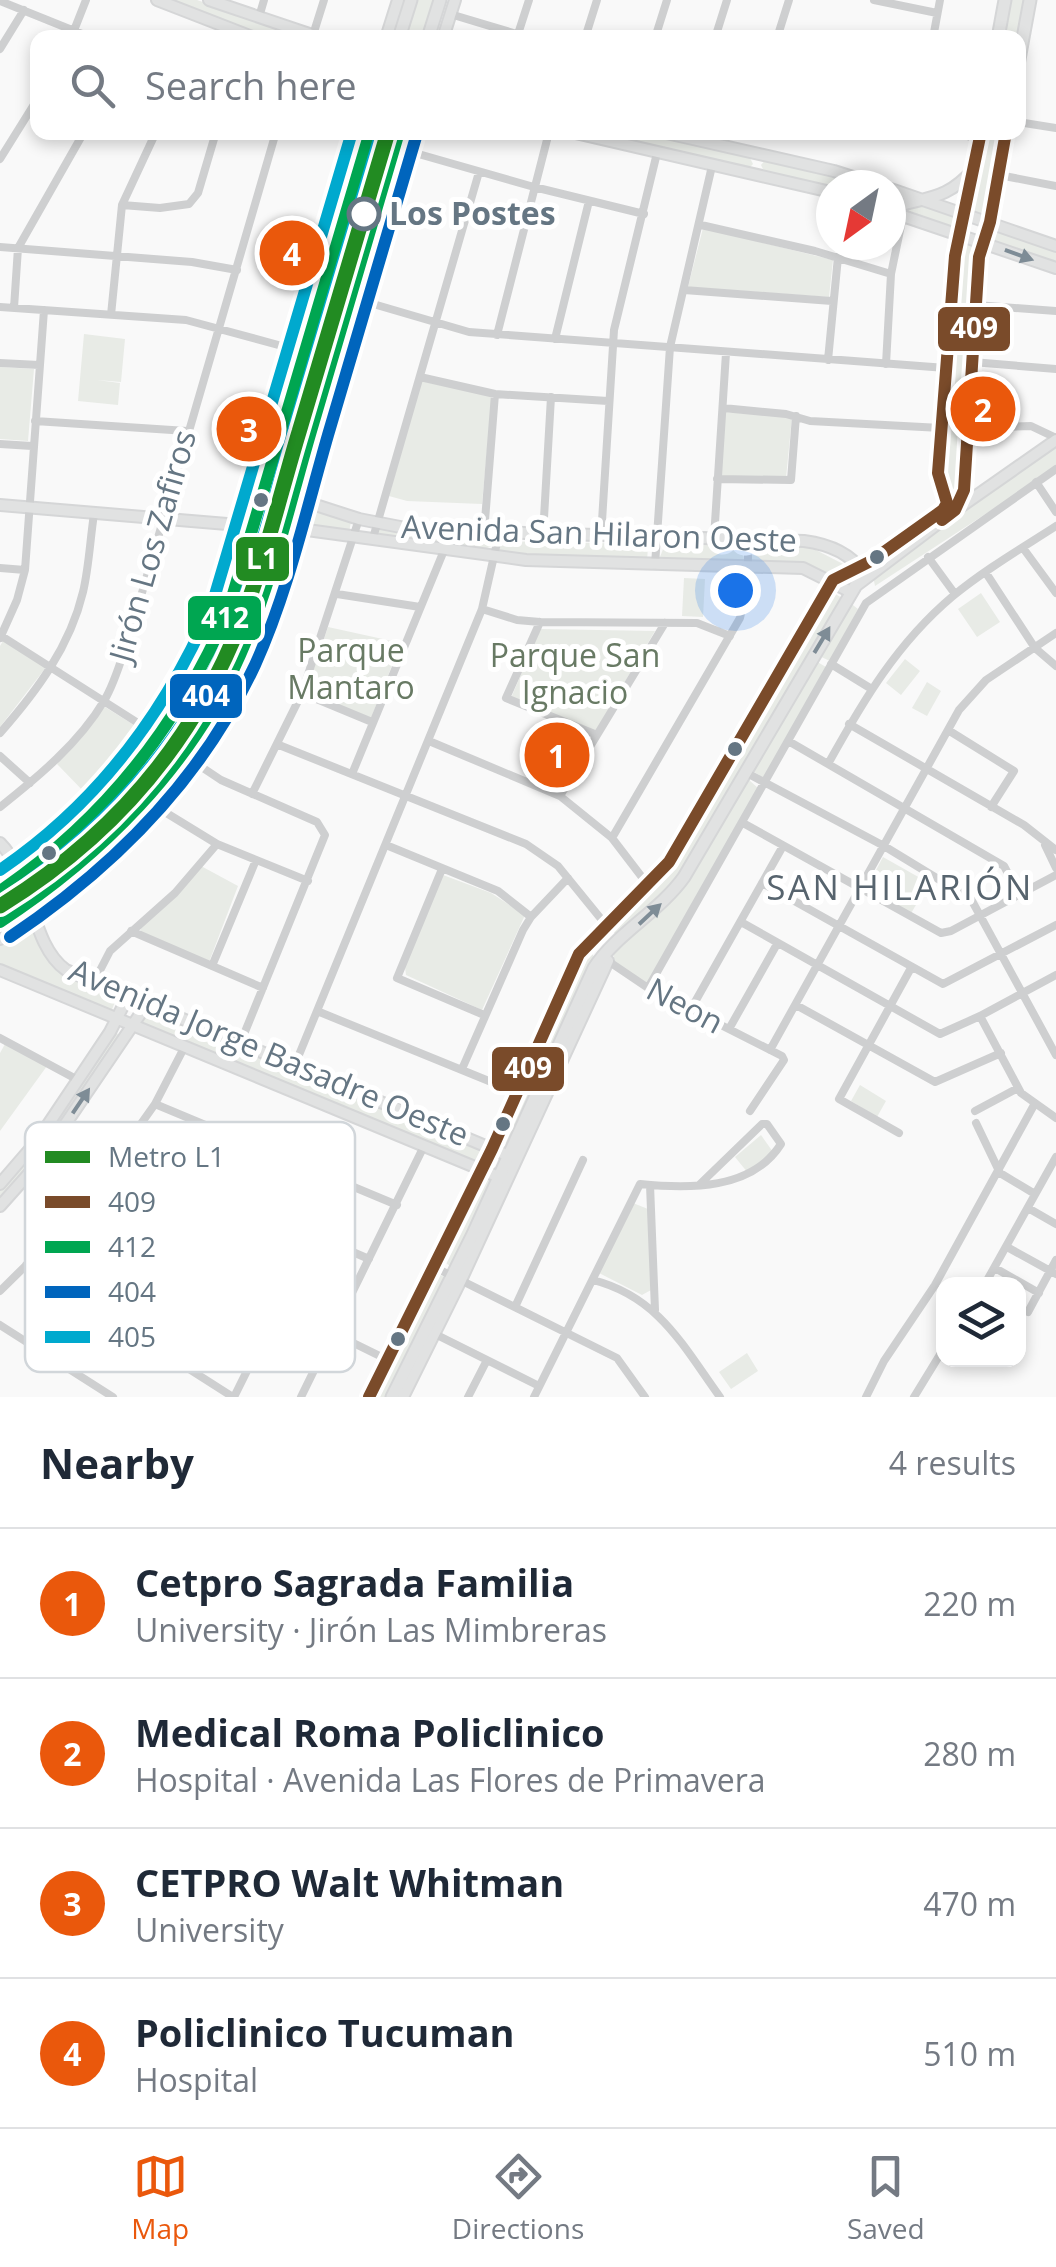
<!DOCTYPE html>
<meta charset="utf-8">
<style>
:root{--surface:#fff;--page:#f6f6f7;--text:#1f2937;--muted:#747a83;--line:#e0e1e3;--accent:#ea580c}
body{margin:0;font-family:"Open Sans",sans-serif;background:var(--page);color:var(--text)}
.controls{position:absolute;right:30px;bottom:30px;display:grid;overflow:hidden;border-radius:20px;box-shadow:0 5px 15px #0003}
.controls button{width:90px;height:90px;display:grid;place-items:center;padding:0;border:0;border-bottom:2px solid var(--line);background:var(--surface);color:var(--text);font:50px sans-serif}
.compass{position:absolute;left:816px;top:170px;width:90px;height:90px;border-radius:50%;background:var(--surface);box-shadow:0 5px 15px #0003;rotate:213deg}
.you{position:absolute;left:735px;top:590px;width:35px;height:35px;margin:-25px;border:8px solid #fff;border-radius:50%;background:#1a73e8;box-shadow:0 0 0 15px #1a73e833}
.badge{display:grid;place-items:center;width:65px;height:65px;border-radius:50%;background:var(--accent);color:#fff;font-size:32px;font-weight:700}
.pin{position:absolute;translate:-50% -50%;border:5px solid #fff;box-shadow:0 2px 10px #0006}
.list{margin:0;padding:0;list-style:none}
h2{display:flex;justify-content:space-between;align-items:center;height:130px;margin:0;padding:0 40px;font-size:42px}
h2 small{font-size:32px;font-weight:400;color:var(--muted)}
.list li{display:grid;grid-template-columns:65px 1fr auto;gap:30px;align-items:center;box-sizing:border-box;height:150px;padding:0 40px;border-top:2px solid var(--line)}
.list b{display:block;font-size:38px;white-space:nowrap}
.list p{margin:0;font-size:32px;white-space:nowrap;color:var(--muted)}
.list em{font-size:32px;font-style:normal;color:var(--muted)}
.icon{flex:none;width:55px;height:55px;fill:none;stroke:currentColor;stroke-width:2;stroke-linecap:round;stroke-linejoin:round}
.map{position:relative;flex:none;width:1056px;height:1397px;overflow:hidden}
.search{position:absolute;background:var(--surface);box-shadow:0 5px 15px #0003;left:30px;right:30px;top:30px;height:110px;display:flex;align-items:center;gap:25px;box-sizing:border-box;padding:0 35px;border-radius:20px;color:var(--muted);font-size:38px}
.sheet{height:730px;background:var(--surface)}
nav{display:flex;justify-content:space-around;align-items:center;box-sizing:border-box;height:140px;border-top:2px solid var(--line);background:var(--surface);font-size:28px;color:var(--muted)}
nav a{display:grid;justify-items:center;gap:5px}
nav .on{color:var(--accent)}
.map>svg:first-child{display:block}
</style>
<div class="map">
<svg width="1056" height="1397" viewBox="0 0 1056 1397">
<rect width="100%" height="100%" fill="#f9f9f9"/>
<path fill="#e8ebe6" d="M167,0h30l110,37h-44z
M415,0h21l-12,37 -21,1z
M1010,0h17l-9,38h-15z
M597,132l51,1 101,23 4,8 -5,5 -149,-32z
M985,133h18l-16,82 -3,2 -15,-6z
M766,159l105,26h-40v3l-66,-15 -4,-8z
M916,201l41,12 -3,16 -56,-18z
M703,228l130,32 -4,37 -141,-10z
M1000,229l56,22v15l-63,-23 -1,-5z
M330,235l6,1 -80,272 -8,1z
M961,244l10,1 5,6 -18,245 -10,-4 -6,-19z
M371,247l7,1 -78,253 -5,-1z
M335,268l19,6 -68,223 -23,8z
M84,334l41,5 -4,43 -24,-2 23,3 -2,22 -40,-4z
M0,367l34,2 -6,72 -28,-2z
M421,381l71,15 -10,108 -75,-3 -18,-5z
M724,412l68,5 -6,61 -68,-2z
M1056,447v21l-181,118 -2,-10 50,-39z
M304,508l47,14 -2,10 -51,-5z
M379,529l105,9 8,3v5l-8,3 -107,-13z
M254,534l21,1c-12,39 -22,80 -38,118 -39,88 -122,184 -200,241l-9,-14 32,-27 106,-116 21,-31 36,-69z
M501,541l144,3 3,3 -1,14 -90,-1 -58,-8z
M665,544h77l2,16 -81,3 -3,-6z
M756,544l56,4 35,18 -18,11 -74,-13 -5,-6 1,-9z
M684,578l21,1 -2,38 -21,-1z
M829,590l13,8 -158,274 -14,18 -52,46 -11,-9 53,-48z
M981,593l19,29 -23,15 -19,-28z
M849,602l9,7 -28,52 -13,-6z
M328,627l73,16 -30,75 -65,-26z
M540,629l115,2 -60,101 -84,-34z
M3,641l44,25 -47,61v-81z
M905,659l15,12 -19,24 -15,-12z
M814,660l12,7 -62,111 -13,-8z
M927,682l14,9 -14,25 -15,-8z
M105,707l37,23 -12,20 -41,47 -32,-33z
M748,779l11,10 -112,196 -32,-22 -2,-11 46,-40z
M883,857l46,26 -19,32 -45,-24z
M201,866l37,20 -29,76 -67,-28 -2,-6z
M443,875l48,18 34,22 -43,95 -76,-35 -1,-8z
M26,926h8l32,50 51,21 -6,15 -111,-45v-24z
M605,931l4,4 -17,18 3,6 -84,187 -13,-6 76,-175z
M146,1010l335,137 4,3 -7,12 -4,1 -334,-138z
M116,1032l5,6 -76,111 -45,53v-15z
M5,1044l42,22 -47,65v-78z
M860,1085l26,16 -9,16 -26,-16z
M761,1135l12,17 -25,21 -13,-16z
M483,1175l11,3 -1,4 -42,85 -10,-8z
M633,1203l15,6 3,81 -9,5 -43,-22z
M437,1273l9,5 -58,119h-15z
M747,1353l11,18 -27,18 -12,-17z"/>
<g fill="none" stroke-linecap="round" stroke-linejoin="round">
<g stroke="#d5d6d7" stroke-width="14">
<path id="secondary" d="M157,0l98,38
M209,0l112,38
M386,38l12,-38
M443,38l12,-38
M571,132l260,60
M662,132l172,39 44,14
M891,189l165,57
M891,208c38,-12 54,-7 83,-39
M891,212l165,56
M0,505l239,20 51,-24h13l56,18 57,11 388,11c23,3 46,12 59,31
M956,510l100,-70
M245,528l62,2 219,30 277,8 48,24
M0,843c33,33 30,102 66,127l443,186
M0,876c98,-63 178,-163 217,-273l139,-471
M0,939c37,-19 67,-47 97,-76 73,-69 130,-134 165,-230l152,-501
M0,970l499,207
M0,1184l37,-43 73,-109 18,-36
M0,1206l41,-46 106,-156
M403,1397l58,-117 147,-319 -5,-5"/>
</g>
<g stroke="#d5d6d7" stroke-width="15">
<path id="primary" d="M399,38l12,-38
M428,38l12,-38
M998,38l7,-38
M1018,65l12,-65
M951,509l-13,-36 8,-105 9,-112 26,-124
M0,891c100,-61 187,-171 228,-280l142,-479
M0,922c95,-57 197,-165 240,-267 30,-72 49,-150 71,-224 29,-100 59,-199 88,-299
M369,1397l123,-248 87,-195 90,-92 164,-282 40,-20 70,-50 4,-7
M392,1397l81,-163 121,-266c23,-35 65,-56 90,-91l172,-292 99,-75 7,-12 3,-15 14,-226 11,-35 16,-90"/>
</g>
<path stroke="#cecfd0" stroke-width="8" d="M874,0l63,13
M0,1l92,37
M450,14l80,24
M259,17l5,-17
M518,34l11,-34
M313,35l11,-35
M71,38l15,-38
M585,38l12,-38
M655,38l12,-38
M715,38l12,-38
M777,38l12,-38
M933,38l7,-38
M0,49l24,-39
M1018,122l38,6
M951,132l29,7
M408,151l126,36 110,27
M0,159l38,-61
M999,175l57,11
M122,205l38,3 29,-4 9,-11 18,-61
M701,225l114,26 76,23
M0,247l192,15 45,8
M684,290l148,11
M363,301l106,31 477,36
M976,305l80,6
M0,307l186,13 107,29
M14,308l4,-60 66,-116
M111,315l11,-110 34,-73
M497,335l52,-203
M555,339l34,-138
M828,360l10,-103
M972,362l84,7
M0,363l39,2
M886,364l5,-90 12,-58
M420,377l75,17 113,7
M723,408l63,6 24,7 131,7
M35,421l152,10
M967,428l64,-2 25,12
M0,444l32,2
M717,479l74,1 5,-64
M1036,482l20,30
M484,533l11,-139
M543,535l8,-138
M601,537l13,-207 43,-177
M373,538l106,-366
M714,538l12,-185
M1023,548l33,45
M928,557l27,37
M655,565l15,-218 42,-181
M0,568l25,2
M986,573l49,75 21,18
M337,594l83,13
M482,609l35,11 23,2 157,1 33,13
M540,622l-34,76 91,37
M0,635l149,95
M0,638l17,-38 8,-30 19,-260
M831,664l39,24
M302,693l70,29
M849,724l175,101 32,25
M948,730l66,41 -23,36
M0,733c36,-41 70,-86 83,-141 6,-25 7,-52 11,-78
M429,741l131,55 52,42 36,47
M790,742l214,124 15,28
M279,745l247,99 32,22 48,59
M0,756l30,27
M194,762l27,18 96,42 8,13 -85,209
M828,764c35,-63 69,-121 125,-168 31,-26 69,-48 103,-70
M745,772l139,74 87,53 85,156
M352,774l93,-226
M252,794l50,-101 57,-174
M560,796l105,-173
M155,806l62,38 91,37
M0,807c38,-30 79,-64 104,-106 12,-20 18,-45 26,-67l146,-502
M743,823l198,110 10,-2 105,-56
M612,838l128,-220 8,-36v-43
M386,845l112,46 33,26
M1045,845l11,23
M442,869l-45,109 87,37
M762,883l181,101 113,-59
M741,922l199,112 40,-18 76,-41
M131,931l132,57
M608,961l40,27 134,68 2,4 -34,51
M212,966l44,-106
M94,982l16,-31 65,-58 42,-49
M648,988l218,-385 190,-134
M796,1005l139,77 66,-29
M691,1009l92,-163
M317,1011l199,81
M980,1016l41,77 35,25
M729,1029l48,-85
M0,1038l78,42
M770,1050l189,-340 27,-30 70,-47
M294,1067l188,-458 17,-75
M462,1069l61,-139 8,-13 37,-39
M155,1104l242,101
M975,1111l43,-23
M976,1123l24,50 35,21
M899,1133l-60,-34 72,-131
M177,1176l192,83
M650,1185l5,125
M1028,1208l28,16
M1007,1247l49,27
M26,1265l207,132
M434,1267l183,91 28,39
M995,1268l44,25
M593,1280c66,17 90,66 127,117
M985,1284l71,-127
M0,1291l64,-63 25,-31 66,-93 30,-58
M89,1306l107,-159 9,-21
M515,1307l68,-147
M1028,1312l28,-52
M0,1325l113,72
M431,1332l108,54
M333,1333l55,27
M234,1397l80,-161
M301,1397l123,-251
M468,1397l19,-37
M534,1397l106,-213c49,5 112,6 141,-40l-14,-20h-5l-63,61
M866,1397l18,-36 51,-76 99,-180
M914,1397l30,-49"/>
<use href="#secondary" stroke="#e1e2e2" stroke-width="10"/>
<use href="#primary" stroke="#e1e2e2" stroke-width="11"/>
<g stroke="#fff" stroke-width="20">
<path id="bus-1" d="M942,520l13,-10 9,-20 15,-233 11,-35 16,-90
M369,1397l123,-248 87,-195 90,-92 164,-282 40,-20 70,-50 4,-7 -9,-30 17,-217 26,-124"/>
</g>
<g stroke="#fff" stroke-width="20">
<path id="bus-2" d="M0,891c104,-71 178,-164 228,-280l142,-479
M0,922c101,-66 191,-155 240,-267 32,-72 49,-149 71,-224 29,-100 59,-199 88,-299"/>
</g>
<g stroke="#fff" stroke-width="20">
<path id="bus-3" d="M10,905c107,-72 186,-169 235,-289l142,-479
M10,937c103,-69 192,-158 245,-272 33,-73 51,-154 73,-230 29,-100 59,-199 88,-298"/>
</g>
<g stroke="#fff" stroke-width="20">
<path id="bus-4" d="M0,870c97,-66 166,-158 212,-265l140,-473
M0,901c94,-62 178,-149 224,-253 31,-71 49,-149 71,-224 28,-97 57,-194 86,-292"/>
</g>
<use href="#bus-1" stroke="#7a4b2a" stroke-width="12"/>
<use href="#bus-2" stroke="#00a651" stroke-width="12"/>
<use href="#bus-3" stroke="#0065bd" stroke-width="12"/>
<use href="#bus-4" stroke="#00a9ce" stroke-width="12"/>
<g stroke="#fff" stroke-width="22">
<path id="metro-1" d="M0,906c111,-68 193,-162 241,-285 24,-61 39,-126 58,-189 30,-100 60,-200 89,-300"/>
</g>
<use href="#metro-1" stroke="#228b22" stroke-width="15"/>
</g>
<defs><path id="oneway-solid" d="M-6-.8H1V-3.2L6.5 0L1 3.2V.8H-6Z" transform="scale(2.5)"/></defs>
<g fill="#7e8c96">
<use href="#oneway-solid" transform="translate(1019 255) rotate(20)"/>
<use href="#oneway-solid" transform="translate(822 640) rotate(-59)"/>
<use href="#oneway-solid" transform="translate(650 914) rotate(-43)"/>
<use href="#oneway-solid" transform="translate(81 1101) rotate(-56)"/>
</g>
<circle fill="#fff" stroke="#657683" stroke-width="5" cx="364" cy="214" r="15"/>
<g fill="#657683" stroke="#fff" stroke-width="4">
<circle cx="261" cy="500" r="9"/>
<circle cx="877" cy="557" r="9"/>
<circle cx="735" cy="749" r="9"/>
<circle cx="49" cy="853" r="9"/>
<circle cx="503" cy="1124" r="9"/>
<circle cx="398" cy="1339" r="9"/>
</g>
<g text-anchor="middle" stroke-width="10" stroke-linejoin="round" paint-order="stroke">
<g font-size="32" font-weight="bold" fill="#657683" stroke="#fff" text-anchor="start">
<text x="389" y="225">Los Postes</text>
</g>
<g font-size="32" fill="#657683" stroke="#fff">
<text transform="translate(599 534) rotate(2)" y="11">Avenida San Hilaron Oeste</text>
<text transform="translate(153 546) rotate(-74)" y="11">Jirón Los Zafiros</text>
<text transform="translate(685 1006) rotate(28)" y="11">Neon</text>
<text transform="translate(269 1053) rotate(23)" y="11">Avenida Jorge Basadre Oeste</text>
</g>
<g font-size="32" fill="#687a64" stroke="#fff">
<text x="351" y="662">Parque<tspan x="351" dy="37">Mantaro</tspan></text>
<text x="575" y="667">Parque San<tspan x="575" dy="37">Ignacio</tspan></text>
</g>
<g font-size="35" letter-spacing="2.5" fill="#57646e" stroke="#fff">
<text x="900" y="900">SAN HILARIÓN</text>
</g>
</g>
<rect x="25" y="1122" width="330" height="250" rx="15" fill="#fff" stroke="#d1d6da" stroke-width="2.5"/>
<rect x="45" y="1151" width="45" height="12" fill="#228b22"/>
<rect x="45" y="1196" width="45" height="12" fill="#7a4b2a"/>
<rect x="45" y="1241" width="45" height="12" fill="#00a651"/>
<rect x="45" y="1286" width="45" height="12" fill="#0065bd"/>
<rect x="45" y="1331" width="45" height="12" fill="#00a9ce"/>
<g font-size="28" fill="#657683">
<text x="108" y="1167">Metro L1</text>
<text x="108" y="1212">409</text>
<text x="108" y="1257">412</text>
<text x="108" y="1302">404</text>
<text x="108" y="1347">405</text>
</g>
<g stroke="#fff" stroke-width="4">
<rect x="936" y="305" width="76" height="48" rx="10" fill="#7a4b2a"/>
<rect x="234" y="535" width="57" height="48" rx="10" fill="#228b22"/>
<rect x="186" y="594" width="77" height="48" rx="10" fill="#00a651"/>
<rect x="168" y="672" width="76" height="48" rx="10" fill="#0065bd"/>
<rect x="490" y="1045" width="76" height="48" rx="10" fill="#7a4b2a"/>
</g>
<g font-size="28" text-anchor="middle" font-weight="bold" fill="#fff">
<text x="974" y="338">409</text>
<text x="262" y="569">L1</text>
<text x="225" y="628">412</text>
<text x="206" y="706">404</text>
<text x="528" y="1078">409</text>
</g>
</svg>
<div class="controls">
<button><svg class="icon" aria-label="layers" viewBox="0 0 24 24"><path d="M12 4l9 5-9 5-9-5zM3 14l9 5 9-5"/></svg></button>
</div>
<svg class="compass" viewBox="-18 -18 36 36"><path d="M0-13l5 13h-10z" fill="#e53935"/><path d="M0 13l5-13h-10z" fill="#747a83"/></svg>
<div class="you"></div>
<div class="pin badge" style="left:557px;top:755px">1</div>
<div class="pin badge" style="left:983px;top:409px">2</div>
<div class="pin badge" style="left:249px;top:429px">3</div>
<div class="pin badge" style="left:292px;top:253px">4</div>
<div class="search"><svg class="icon" aria-label="search" viewBox="0 0 24 24"><circle cx="10" cy="10" r="6"/><path d="M15 15l6 6"/></svg>Search here</div>
</div>
<section class="sheet">
<h2>Nearby<small>4 results</small></h2>
<ul class="list">
<li><span class="badge">1</span><div><b>Cetpro Sagrada Familia</b><p>University · Jirón Las Mimbreras</p></div><em>220 m</em></li>
<li><span class="badge">2</span><div><b>Medical Roma Policlinico</b><p>Hospital · Avenida Las Flores de Primavera</p></div><em>280 m</em></li>
<li><span class="badge">3</span><div><b>CETPRO Walt Whitman</b><p>University</p></div><em>470 m</em></li>
<li><span class="badge">4</span><div><b>Policlinico Tucuman</b><p>Hospital</p></div><em>510 m</em></li>
</ul>
</section>
<nav>
<a class="on"><svg class="icon" aria-label="map" viewBox="0 0 24 24"><path d="M3 6l6-2 6 2 6-2v14l-6 2-6-2-6 2zM9 4v14M15 6v14"/></svg>Map</a>
<a><svg class="icon" aria-label="directions" viewBox="0 0 24 24"><path d="M12 3l9 9-9 9-9-9zM9 14v-3h6M13 9l2 2-2 2"/></svg>Directions</a>
<a><svg class="icon" aria-label="saved" viewBox="0 0 24 24"><path d="M7 4h10v16l-5-4-5 4z"/></svg>Saved</a>
</nav>
